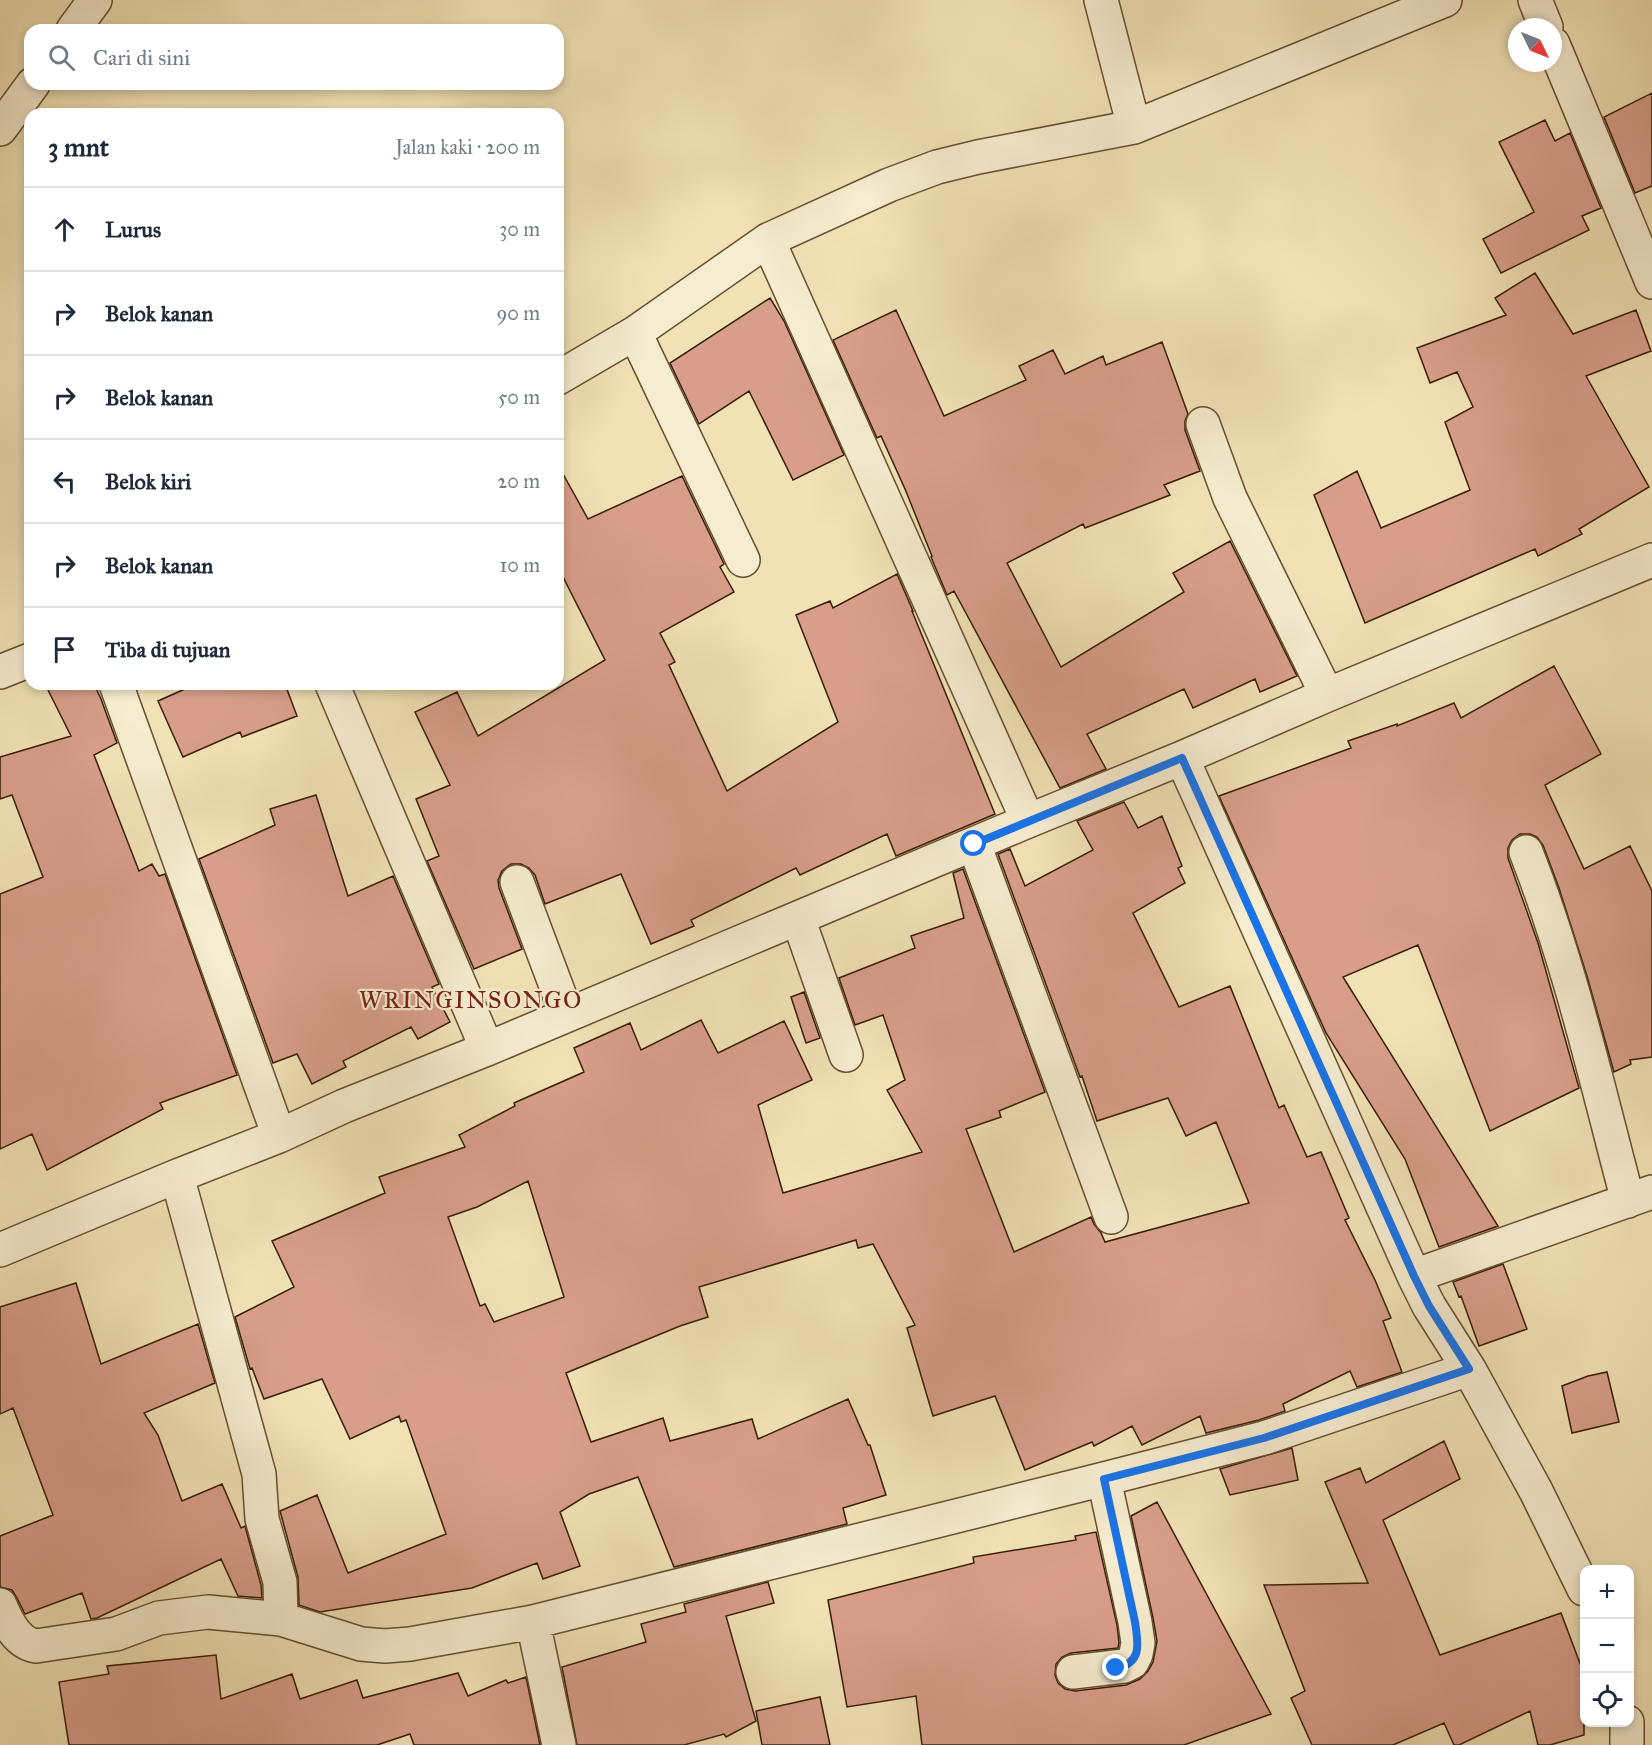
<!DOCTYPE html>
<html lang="id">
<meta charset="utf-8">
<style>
:root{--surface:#fff;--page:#f6f6f7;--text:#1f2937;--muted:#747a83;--line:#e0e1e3}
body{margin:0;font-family:"IM FELL Great Primer",serif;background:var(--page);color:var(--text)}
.controls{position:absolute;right:18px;bottom:18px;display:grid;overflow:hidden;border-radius:12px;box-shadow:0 3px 9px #0003}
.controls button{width:54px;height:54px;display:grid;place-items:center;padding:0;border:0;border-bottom:2px solid var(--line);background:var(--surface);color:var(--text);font:30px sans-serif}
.compass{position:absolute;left:1508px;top:18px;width:54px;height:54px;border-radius:50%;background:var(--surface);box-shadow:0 3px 9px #0003;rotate:133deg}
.stop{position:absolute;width:18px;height:18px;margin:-14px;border:4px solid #1a73e8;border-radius:50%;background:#fff}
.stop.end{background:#1a73e8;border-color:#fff;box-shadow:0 2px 6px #0008}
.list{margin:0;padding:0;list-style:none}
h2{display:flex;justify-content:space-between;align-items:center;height:78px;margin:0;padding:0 24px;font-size:26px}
h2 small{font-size:20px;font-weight:400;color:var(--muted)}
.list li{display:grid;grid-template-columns:39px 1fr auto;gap:18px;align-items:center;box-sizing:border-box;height:84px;padding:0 24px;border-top:2px solid var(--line)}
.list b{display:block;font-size:22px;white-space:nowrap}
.list em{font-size:20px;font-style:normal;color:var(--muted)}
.icon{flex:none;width:33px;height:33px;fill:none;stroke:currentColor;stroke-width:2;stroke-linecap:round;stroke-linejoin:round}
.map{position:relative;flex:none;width:1652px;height:1745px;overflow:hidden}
.search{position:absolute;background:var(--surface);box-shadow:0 3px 9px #0003;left:24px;top:24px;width:540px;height:66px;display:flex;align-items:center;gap:15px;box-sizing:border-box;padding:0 21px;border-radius:18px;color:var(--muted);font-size:22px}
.panel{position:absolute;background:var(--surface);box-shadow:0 3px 9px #0003;left:24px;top:108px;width:540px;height:582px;border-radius:18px}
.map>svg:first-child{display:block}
</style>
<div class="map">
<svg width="1652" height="1745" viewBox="0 0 1652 1745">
<rect width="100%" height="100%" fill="#f1e2b6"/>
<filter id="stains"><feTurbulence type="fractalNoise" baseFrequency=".00333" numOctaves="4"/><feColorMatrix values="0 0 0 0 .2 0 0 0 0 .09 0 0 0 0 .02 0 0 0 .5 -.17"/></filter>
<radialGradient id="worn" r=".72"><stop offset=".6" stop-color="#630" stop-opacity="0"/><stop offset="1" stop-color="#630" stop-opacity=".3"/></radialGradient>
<path fill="#d89e8b" stroke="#371e01" stroke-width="1.5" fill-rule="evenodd" d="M1652,93v93l-17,7 -31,-76z
M1545,120l10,21 15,-8 31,75 -19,8 7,14 -88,43 -18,-34 51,-27 -35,-70z
M1535,273l38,61 63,-24 15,41 -65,25 63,111 -70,42 3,5 -44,22 -3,-7 -170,74 -51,-128 43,-24 24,57 89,-38 -25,-68 28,-15 -16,-35 -27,11 -13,-35 89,-33 -11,-17z
M770,298l14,23 60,134 -51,25 -44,-89 -50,33 -29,-61z
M896,310l48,106 82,-36 -7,-14 34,-16 12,24 38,-18 3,9 56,-23 26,72 -3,7v9l15,41 -36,14 6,10 -85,33 -2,-4 -76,39 54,104 123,-75 -11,-19 57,-32 67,135 -37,16 -5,-13 -62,29 -9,-19 -97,45 19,35 -46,19 -106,-197 -7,4 -16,-38 1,-1 -27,-67 -24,-53 -4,2 -44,-98z
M558,465l30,54 94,-43 42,88 -4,3 14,25 -74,41 15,29 -6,3 58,126 111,-69 -42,-107 34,-14 3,7 64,-34 16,37h-1l83,203 -99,42 -9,-22 -87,41 -4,-7 -105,52 3,6 -43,18 -30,-70 -76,30 -10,-29 -6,-7 -8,-4h-10l-9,7 -4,9 1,8 23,61 -48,20 -47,-108 12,-5 -23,-57 34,-14 -35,-73 42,-20 21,44 127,-76 -47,-93z
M1554,666l47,88 -56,31 39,84 46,-23 22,45v166l-22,3 1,4 -17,8 -27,-96 -28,-88 -16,-43 -6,-8 -7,-3h-10l-8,6 -4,8v10l30,85 41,145 -89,43 -72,-186 -75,32 155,249 -59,21 -34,-88 -79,-126 -107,-237 132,-48 -3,-7 49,-17v2l57,-23 7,15z
M45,684h49l7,15 16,44 -23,12 45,116 13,-7 7,12 6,-2 72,201 -77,28 3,6 -116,61 -15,-36 -32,15v-255l43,-17 -31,-82 -12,4v-42l71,-21z
M196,684h89l12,32 -55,21 -2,-5 -57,25 -25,-56z
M316,795l32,101 45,-20 46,108 -7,3 18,35 -32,17 -7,-12 -68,34 3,6 -34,17 -15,-30 -24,9 -74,-204 76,-34 -5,-16z
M1124,802l14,26 24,-12 20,50 -4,2 7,15 -52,30 46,94 51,-21 49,122 5,-3 23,52 14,-5 28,66 -4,2 30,60 16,38 -8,3 19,51 -45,15 -7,-16 -67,33 2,7 -26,9 -53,13 -6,-17 -58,29 -10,-19 -38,20 -2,-4 -67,28 -30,-74 -62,20 -26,-88 8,-3 -42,-81 -15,4 -2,-8 -157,47 9,30 -28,9 -114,47 25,69 72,-24 7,23 82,-22 6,20 90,-40 20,46h2l16,50 -43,13 4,16 -173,43 -36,-90 -49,17 -29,18 20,54 -37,13 -6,-16 -65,25 -152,24 -21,-7 -1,-28 -18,-66 37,-16 31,78 98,-39 -40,-114 -5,2 -2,-6 -49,23 -28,-60 -58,20 -12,-31 -2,1 -15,-52 59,-30 -22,-46 113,-48 -6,-16 86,-30 -6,-12 56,-29 -1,-3 70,-31 -10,-24 56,-25 11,27 60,-30 17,33 66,-32 28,59 -54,25 25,88 139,-41 -35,-62 18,-10 -22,-65 -28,10 -16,-47 76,-30 -4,-12 53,-18 -11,-45 10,-4 82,223 -46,19 2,6 -35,12 48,123 77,-35 3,7 7,9 4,9 144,-39 -33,-81 -30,14 -18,-38 -71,23 -15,-45 -2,1 -82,-223 12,-5 15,37 68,-36 -16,-29zM528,1181l36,116 -70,25 -9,-18 -5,2 -32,-89 29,-10z
M804,992l16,46 -14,5 -15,-46z
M1503,1264l24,65 -48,17 -18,-50 -2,1 -6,-15z
M76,1283l25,81 97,-40 17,59 -71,30 14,22 24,66 40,-17 19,44 4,-2 16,59 1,13 -24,-2 -17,-37 -124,59 -6,1 -9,-26 -57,21 -8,-16 -5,-8 -12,-3v-51l53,-21 -40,-107 -13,6v-107z
M1607,1372l12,50 -47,11 -10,-47 26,-10z
M1444,1441l16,38 -77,41 57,135 121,-42 23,61v61l-34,10h-12l-8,-34 -71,34h-5l-10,-22 -51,22h-81l-21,-47 14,-7 -41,-106 104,-2 -43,-101 35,-14 6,15z
M1292,1448l6,32 -68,15 -10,-26z
M1157,1502l114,212 -87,31h-262l-6,-49 -69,11 -19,-107 146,-37 -1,-6 103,-17 -1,-4 21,-4 21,93 2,18 -1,5 -47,5 -9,4 -6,7 -1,11 3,8 7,6 10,2 51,-6 14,-6 8,-8 5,-9 4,-21 -4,-23 -22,-102z
M768,1582l6,21 -48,13 30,105 -30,16 -2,-3 -40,11h-107l-15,-78 84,-25 -5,-18 45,-12 -2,-8z
M216,1655l5,44 71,-25 8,25 57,-19 6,18 95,-25 10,23 38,-16 2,3 18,-6 14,68h-126l-4,-11 -33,11h-308l-10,-63 50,-8 -2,-8z
M820,1697l10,48h-68l-6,-34z"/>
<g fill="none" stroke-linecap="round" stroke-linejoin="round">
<g stroke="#664f2e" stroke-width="36">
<path id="minor" d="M1101,0l33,127
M1535,0l11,27
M73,30l22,-30
M1553,44l99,238
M0,129l33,-45
M768,240l260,581
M635,333l108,227
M558,378l77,-45 133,-93 121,-55 48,-18 41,-10 156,-30 311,-127
M1203,424l27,74 97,197
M0,672l30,-12
M116,684l163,452
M332,684l155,365
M1182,758l232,518 15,30 40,63 67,122 48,98
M974,844l137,373
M1526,852c44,112 71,232 102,349
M517,882l50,133
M798,918l48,137
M177,1176l82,298 3,45 18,63 1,37
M0,1250l177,-74 102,-40 65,-30 143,-57 541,-228 154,-63 145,-63 325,-135
M1414,1276l238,-84
M0,1605c7,17 17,38 36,41l80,-12 43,-16 49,-6 73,7 80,25 24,2 25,-2 123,-22 571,-143 160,-41 205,-69
M533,1622l26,123
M1073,1672l51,-6 8,-4 4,-8 2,-11 -3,-21 -31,-143
M1627,1722v23"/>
</g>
<use href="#minor" stroke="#f6ecd0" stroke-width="33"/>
</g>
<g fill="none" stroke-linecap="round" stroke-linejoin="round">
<path stroke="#1a73e8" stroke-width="8" d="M974,844l208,-86 232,518 15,30 40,63 -205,69 -160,41 31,143c3,21 8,41 -19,46"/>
</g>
<g text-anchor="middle" stroke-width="4.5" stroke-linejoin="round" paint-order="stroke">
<g font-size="24" letter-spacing="1.5" fill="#7a1f14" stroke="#f6ecd0">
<text x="471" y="1008">WRINGINSONGO</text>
</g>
</g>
<rect width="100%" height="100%" filter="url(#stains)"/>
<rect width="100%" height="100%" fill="url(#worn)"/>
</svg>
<div class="controls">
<button>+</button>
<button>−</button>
<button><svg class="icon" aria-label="locate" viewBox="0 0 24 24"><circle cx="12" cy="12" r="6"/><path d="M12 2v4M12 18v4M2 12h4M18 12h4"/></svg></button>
</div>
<svg class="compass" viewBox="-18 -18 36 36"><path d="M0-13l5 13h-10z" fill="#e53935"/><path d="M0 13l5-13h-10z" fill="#747a83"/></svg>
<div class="stop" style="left:974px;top:844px"></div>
<div class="stop end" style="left:1116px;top:1668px"></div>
<div class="search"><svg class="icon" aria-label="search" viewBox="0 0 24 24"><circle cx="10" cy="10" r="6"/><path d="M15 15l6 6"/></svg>Cari di sini</div>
<section class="panel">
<h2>3 mnt<small>Jalan kaki · 200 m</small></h2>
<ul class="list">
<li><svg class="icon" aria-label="ahead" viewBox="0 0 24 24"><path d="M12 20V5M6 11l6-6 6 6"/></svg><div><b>Lurus</b></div><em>30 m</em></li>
<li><svg class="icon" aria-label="right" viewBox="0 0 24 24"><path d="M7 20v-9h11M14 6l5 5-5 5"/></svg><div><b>Belok kanan</b></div><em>90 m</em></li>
<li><svg class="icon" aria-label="right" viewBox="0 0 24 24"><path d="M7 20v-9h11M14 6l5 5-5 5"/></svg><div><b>Belok kanan</b></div><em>50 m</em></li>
<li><svg class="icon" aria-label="left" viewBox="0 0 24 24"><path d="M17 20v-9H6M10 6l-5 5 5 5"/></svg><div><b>Belok kiri</b></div><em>20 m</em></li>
<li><svg class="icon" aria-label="right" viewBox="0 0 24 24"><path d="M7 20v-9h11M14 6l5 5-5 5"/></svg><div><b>Belok kanan</b></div><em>10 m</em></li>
<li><svg class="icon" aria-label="arrive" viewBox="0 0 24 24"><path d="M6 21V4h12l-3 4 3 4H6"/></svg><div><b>Tiba di tujuan</b></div></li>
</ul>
</section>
</div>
